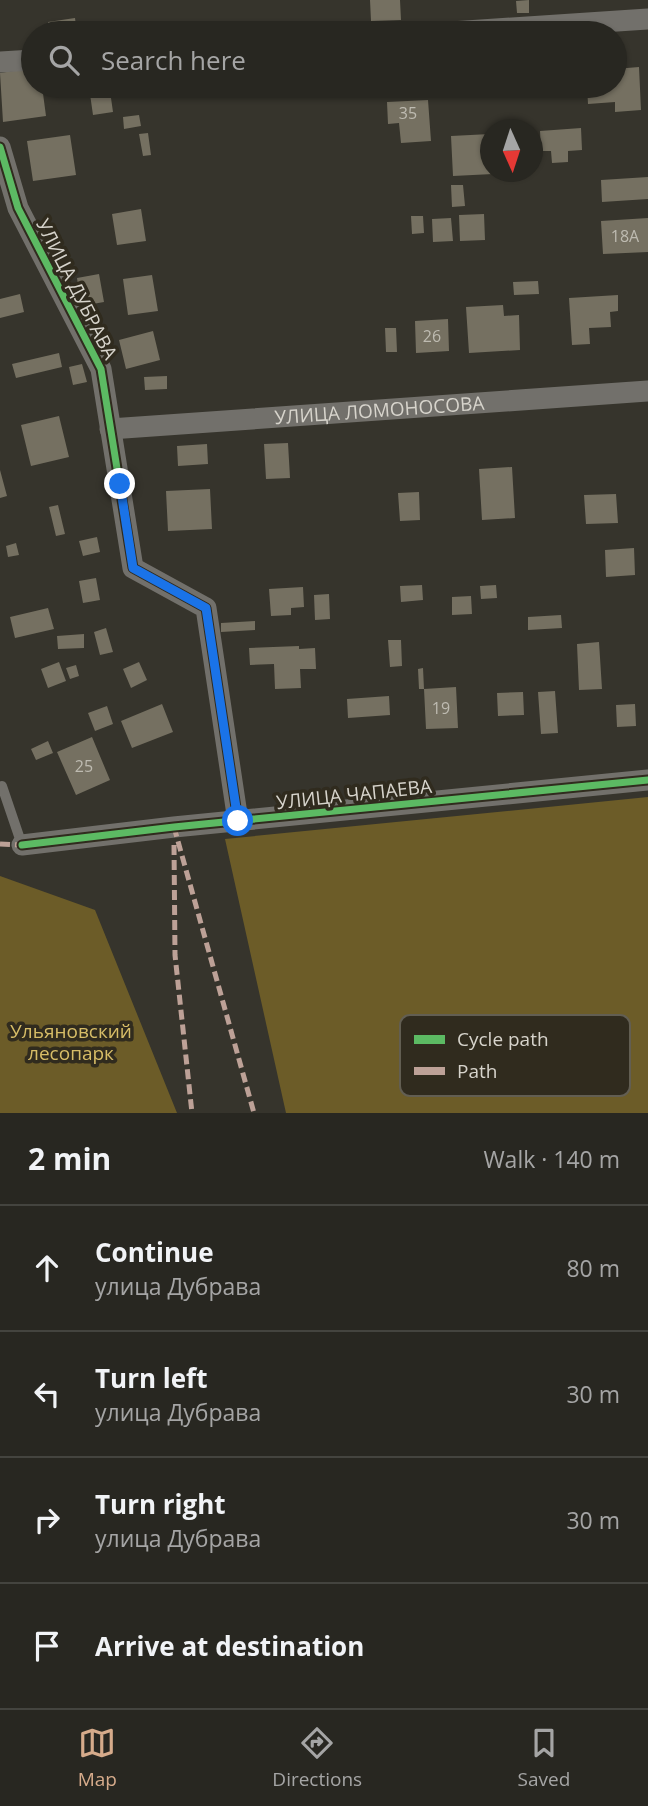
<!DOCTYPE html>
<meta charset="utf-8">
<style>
:root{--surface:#282721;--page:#302f2a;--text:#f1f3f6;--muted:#a5a5a5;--line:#44443f;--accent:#d6ab8b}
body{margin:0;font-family:"Open Sans",sans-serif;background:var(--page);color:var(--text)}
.compass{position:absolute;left:480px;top:119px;width:63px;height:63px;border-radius:50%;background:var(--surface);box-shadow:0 2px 5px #0004;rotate:177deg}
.stop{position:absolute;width:21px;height:21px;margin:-16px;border:5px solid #1a73e8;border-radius:50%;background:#fff}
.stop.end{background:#1a73e8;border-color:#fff;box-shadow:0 2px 7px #0008}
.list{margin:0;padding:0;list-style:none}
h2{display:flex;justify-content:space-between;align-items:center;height:91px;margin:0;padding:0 28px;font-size:30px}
h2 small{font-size:23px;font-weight:400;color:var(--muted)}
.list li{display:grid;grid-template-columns:46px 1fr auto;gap:21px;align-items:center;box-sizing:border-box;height:126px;padding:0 28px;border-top:2px solid var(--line)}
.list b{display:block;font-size:26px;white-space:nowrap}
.list p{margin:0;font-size:23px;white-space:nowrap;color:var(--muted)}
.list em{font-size:23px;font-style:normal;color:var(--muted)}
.icon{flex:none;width:38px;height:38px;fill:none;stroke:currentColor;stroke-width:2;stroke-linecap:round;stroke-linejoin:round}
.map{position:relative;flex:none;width:648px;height:1113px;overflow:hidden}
.search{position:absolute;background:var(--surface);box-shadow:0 2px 5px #0004;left:21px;right:21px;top:21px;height:77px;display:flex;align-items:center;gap:18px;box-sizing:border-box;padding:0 24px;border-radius:38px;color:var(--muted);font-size:26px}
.sheet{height:595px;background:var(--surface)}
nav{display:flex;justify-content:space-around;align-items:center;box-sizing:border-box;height:98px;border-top:2px solid var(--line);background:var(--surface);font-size:19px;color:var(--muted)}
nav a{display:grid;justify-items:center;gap:4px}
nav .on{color:var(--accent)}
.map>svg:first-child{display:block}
</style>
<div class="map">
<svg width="648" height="1113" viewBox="0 0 648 1113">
<rect width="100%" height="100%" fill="#36342c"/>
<path fill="#6c5c28" d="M648,797v316h-362l-61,-274z
M0,876l95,34 82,203h-177z"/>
<path fill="#757061" d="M370,0h30l1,20 -30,1z
M529,0v13h-12l-1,-12z
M75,18l2,15h-28l-1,-11z
M639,67l2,43 -26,2v-10l-27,2 -1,-18h28v-17z
M33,68v18h9l4,30 -43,6 -3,-49z
M110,91l3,21 -20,3 -3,-21z
M428,100l3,41 -30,2 -2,-20 -11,1 -1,-22z
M139,115l2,11 -17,3 -1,-12z
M581,128l1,22 -14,1v11l-16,1 -1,-12h-10l-1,-20z
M148,133l3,22 -8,1 -4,-22z
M490,134v38l3,2 -40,2 -2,-40z
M70,135l6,40 -43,6 -6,-40z
M648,177v22l-46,3 -1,-22z
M451,185h12l2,21 -13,1z
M141,209l5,32 -29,4 -5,-31z
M484,214l1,26 -25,1 -1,-26z
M411,216h12l1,17 -12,1z
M451,218l2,23 -20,1 -1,-23z
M648,218v34l-45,2 -2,-33z
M99,274l5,28 -23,4 -4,-28z
M152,275l6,36 -30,4 -5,-36z
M538,281l1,13 -25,1 -1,-13z
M20,294l4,18 -24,6v-19z
M618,295v16l-8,1 1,15 -22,1 1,16 -18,1 -3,-47z
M503,305l1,11 15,-1 1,35 -51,3 -3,-46z
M448,319l1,32 -33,2 -1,-32z
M385,328h11l1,24h-11z
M153,331l7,29 -34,9 -7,-29z
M59,353l3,14 -46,11 -4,-14z
M82,364l5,18 -14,3 -4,-18z
M167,376v13l-22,1 -1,-13z
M59,416l10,41 -38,9 -10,-41z
M288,443l2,35 -24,1 -2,-35z
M207,444l1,20 -30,2 -1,-20z
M512,467l3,51 -33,2 -3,-51z
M0,470l7,26 -7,2z
M210,489l2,40 -44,2 -2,-40z
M419,492l1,28 -20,1 -2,-28z
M616,494l2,29 -32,1 -2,-29z
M58,505l7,29 -9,2 -7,-29z
M97,537l3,15 -17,4 -4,-15z
M16,543l3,12 -11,2 -2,-11z
M634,548l1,27 -29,2 -1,-27z
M96,578l4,22 -17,3 -4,-22z
M422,585l1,15 -22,2 -1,-16z
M496,585l1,13 -16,1 -1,-13z
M303,587l1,20 -13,1v7l-20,1 -2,-27z
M329,594l1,25 -15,1 -1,-25z
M471,596l1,18 -20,1v-18z
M48,608l6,21 -39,9 -5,-21z
M561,615l1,13 -34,2v-13z
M255,621v9l-34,2v-9z
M106,628l7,24 -13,3 -6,-23z
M84,634v14l-26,1 -1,-13z
M388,640h13l1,26 -12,1z
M599,642l3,47 -23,1 -2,-46z
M299,646v3l16,-1 1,21h-16l1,19 -26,1 -1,-25 -24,1 -1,-17z
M59,662l7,19 -18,7 -7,-19z
M139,662l8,18 -16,8 -8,-19z
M76,665l3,11 -9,3 -4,-11z
M423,668l1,21h-5l-1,-20z
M456,687l2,41 -32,1 -2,-40z
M555,691l3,42 -17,1 -3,-42z
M523,692l1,23 -26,1 -1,-23z
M389,696l1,19 -42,3 -1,-19z
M162,704l11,28 -41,16 -11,-27z
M635,704l1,22 -19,1 -1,-22z
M107,706l6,18 -18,7 -7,-18z
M92,737l18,43 -34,15 -19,-43z
M48,741l5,12 -17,7 -5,-11z"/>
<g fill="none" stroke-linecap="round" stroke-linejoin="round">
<path stroke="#72706b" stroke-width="10" d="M2,786l20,59"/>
<g stroke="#72706b" stroke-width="21">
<path d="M436,33l212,-14"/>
<path d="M0,62l33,-2"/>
<path d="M0,147l18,61 83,161 32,199 73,40 32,213"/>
<path id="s1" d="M110,429l538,-38"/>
<path d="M22,845l152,-18 474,-47"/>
</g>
<path stroke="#bda197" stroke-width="5" stroke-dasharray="10 5" stroke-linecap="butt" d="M174,827l80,286
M0,844l22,1
M174,845l1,110 17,158"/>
<g stroke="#302b1e" stroke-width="11">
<path id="cycleway" d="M0,147l18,61 83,161 32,199 73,40 32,213
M22,845l152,-18 474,-47"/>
</g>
<use href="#cycleway" stroke="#5cba63" stroke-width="7"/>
</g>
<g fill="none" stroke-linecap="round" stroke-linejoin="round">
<path stroke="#1a73e8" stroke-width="9" d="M120,484l13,84 73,40 32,213"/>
</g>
<g text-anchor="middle" stroke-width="7" stroke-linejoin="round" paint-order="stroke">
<g font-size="16" fill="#bebbb1">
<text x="408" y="119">35</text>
<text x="625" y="242">18А</text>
<text x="432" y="342">26</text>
<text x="441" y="714">19</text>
<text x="84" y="772">25</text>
</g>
<g font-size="19" fill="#d7d4cc" stroke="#302b1e">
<text transform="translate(77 289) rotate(63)" y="7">УЛИЦА ДУБРАВА</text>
<text dy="7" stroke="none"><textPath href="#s1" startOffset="270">УЛИЦА ЛОМОНОСОВА</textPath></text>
<text transform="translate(354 794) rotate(-6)" y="7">УЛИЦА ЧАПАЕВА</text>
</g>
<g font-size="19" fill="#d7bd67" stroke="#302b1e">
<text x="71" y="1038">Ульяновский<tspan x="71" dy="22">лесопарк</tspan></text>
</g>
</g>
<rect x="400" y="1015" width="230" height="81" rx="10" fill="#302b1e" stroke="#625e52" stroke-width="2"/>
<rect x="414" y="1035" width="31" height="9" fill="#5cba63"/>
<rect x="414" y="1067" width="31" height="8" fill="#bda197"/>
<g font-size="19" fill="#d7d4cc">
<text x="457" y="1046">Cycle path</text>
<text x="457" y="1078">Path</text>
</g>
</svg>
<svg class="compass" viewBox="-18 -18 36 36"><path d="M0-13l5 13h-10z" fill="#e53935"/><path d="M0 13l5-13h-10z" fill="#a5a5a5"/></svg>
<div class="stop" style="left:238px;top:821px"></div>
<div class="stop end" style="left:120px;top:484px"></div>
<div class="search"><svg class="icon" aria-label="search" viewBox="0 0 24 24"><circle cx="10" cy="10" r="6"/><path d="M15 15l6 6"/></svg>Search here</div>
</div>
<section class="sheet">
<h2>2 min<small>Walk · 140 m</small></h2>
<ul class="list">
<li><svg class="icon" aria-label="ahead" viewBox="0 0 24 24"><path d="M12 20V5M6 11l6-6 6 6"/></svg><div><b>Continue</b><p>улица Дубрава</p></div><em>80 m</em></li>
<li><svg class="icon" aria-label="left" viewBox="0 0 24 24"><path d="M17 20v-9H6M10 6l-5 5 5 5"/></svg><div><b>Turn left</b><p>улица Дубрава</p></div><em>30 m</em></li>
<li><svg class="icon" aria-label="right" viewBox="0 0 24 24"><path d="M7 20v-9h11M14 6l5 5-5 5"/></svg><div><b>Turn right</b><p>улица Дубрава</p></div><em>30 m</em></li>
<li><svg class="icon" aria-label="arrive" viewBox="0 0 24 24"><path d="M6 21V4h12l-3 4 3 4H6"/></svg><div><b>Arrive at destination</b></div></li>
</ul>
</section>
<nav>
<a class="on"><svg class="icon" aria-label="map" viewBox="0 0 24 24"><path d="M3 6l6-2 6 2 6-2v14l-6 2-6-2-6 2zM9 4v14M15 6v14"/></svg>Map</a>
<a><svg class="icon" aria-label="directions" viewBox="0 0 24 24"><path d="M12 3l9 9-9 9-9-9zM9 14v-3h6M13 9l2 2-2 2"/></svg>Directions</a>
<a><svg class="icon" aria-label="saved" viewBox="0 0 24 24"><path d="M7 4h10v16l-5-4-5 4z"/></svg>Saved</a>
</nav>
